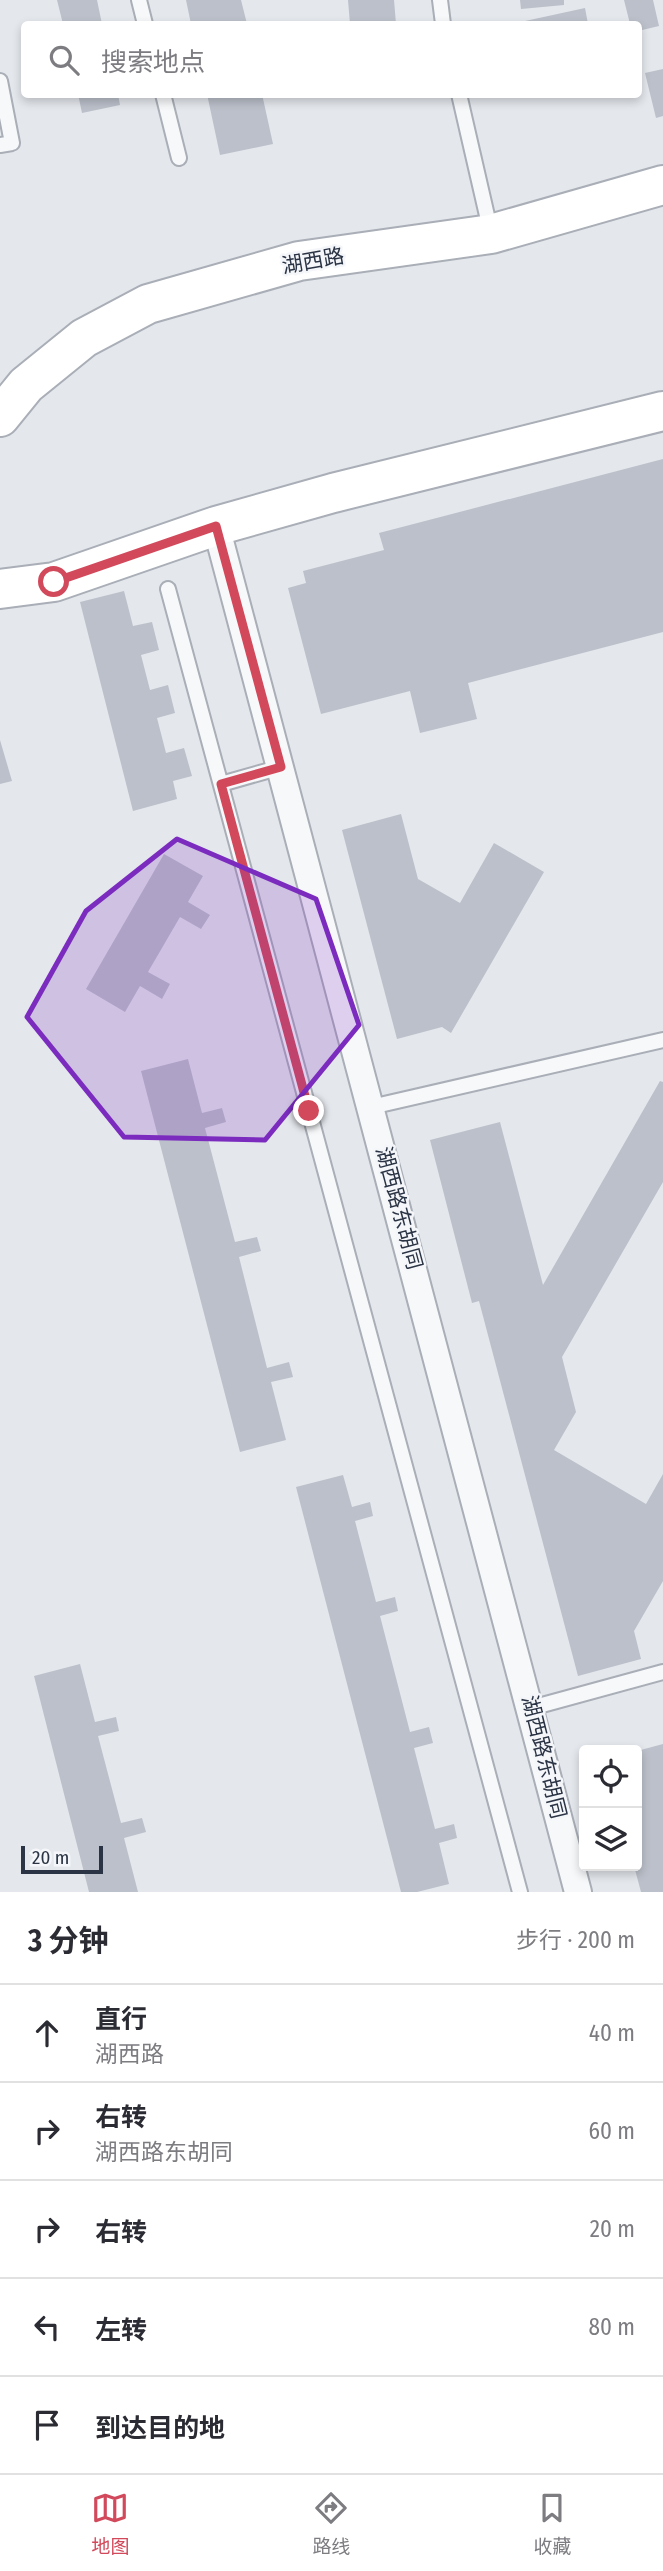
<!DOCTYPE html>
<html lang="zh">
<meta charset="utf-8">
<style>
:root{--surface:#fff;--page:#f7f7f7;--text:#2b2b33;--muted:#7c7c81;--line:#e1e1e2;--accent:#d1495b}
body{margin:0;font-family:"Fira Sans Condensed","Noto Sans SC",sans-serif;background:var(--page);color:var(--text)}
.controls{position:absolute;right:21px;bottom:21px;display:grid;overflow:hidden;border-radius:7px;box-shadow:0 4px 10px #0003}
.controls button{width:63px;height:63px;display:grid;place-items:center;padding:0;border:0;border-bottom:2px solid var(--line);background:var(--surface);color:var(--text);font:35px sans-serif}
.scale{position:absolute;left:21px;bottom:18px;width:82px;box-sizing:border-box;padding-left:7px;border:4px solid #2b3445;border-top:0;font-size:19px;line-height:24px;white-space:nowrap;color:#2b3445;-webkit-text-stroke:5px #f4f6f9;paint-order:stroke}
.stop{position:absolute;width:21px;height:21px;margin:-16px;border:5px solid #d1495b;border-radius:50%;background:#fff}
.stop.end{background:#d1495b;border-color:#fff;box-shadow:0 2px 7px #0008}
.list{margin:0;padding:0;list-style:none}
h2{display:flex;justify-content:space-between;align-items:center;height:91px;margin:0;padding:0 28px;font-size:30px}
h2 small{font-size:23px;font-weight:400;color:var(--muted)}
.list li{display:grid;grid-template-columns:46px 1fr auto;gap:21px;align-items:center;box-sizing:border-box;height:98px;padding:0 28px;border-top:2px solid var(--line)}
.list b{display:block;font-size:26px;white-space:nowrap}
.list p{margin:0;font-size:23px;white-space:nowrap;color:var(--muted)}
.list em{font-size:23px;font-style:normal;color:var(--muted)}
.icon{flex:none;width:38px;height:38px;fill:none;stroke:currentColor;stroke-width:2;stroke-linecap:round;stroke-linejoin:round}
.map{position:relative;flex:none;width:663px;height:1892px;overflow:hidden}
.search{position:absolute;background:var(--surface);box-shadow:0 4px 10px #0003;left:21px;right:21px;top:21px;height:77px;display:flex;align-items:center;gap:18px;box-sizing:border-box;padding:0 24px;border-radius:7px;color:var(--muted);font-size:26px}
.sheet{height:581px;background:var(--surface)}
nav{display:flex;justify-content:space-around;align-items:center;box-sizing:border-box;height:98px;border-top:2px solid var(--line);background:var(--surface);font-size:19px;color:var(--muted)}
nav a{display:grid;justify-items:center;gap:4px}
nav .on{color:var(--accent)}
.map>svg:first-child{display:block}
</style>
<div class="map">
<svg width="663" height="1892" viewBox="0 0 663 1892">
<rect width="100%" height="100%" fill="#e4e7ec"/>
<path fill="#bbc0ca" d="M57,0h40l5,24h-39z
M186,0h55l6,24h-56z
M348,0h46l2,24h-46z
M520,0h44v5l-43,4z
M624,0h29l6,26 -21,5v-7h-8z
M585,8l3,16h-71l-1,-1z
M663,69v47l-7,2 -11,-45z
M78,94h40l2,11 -38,8z
M207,94h55l11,50 -53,11z
M663,459v173l-195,51 9,36 -57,14 -10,-42 -89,23 -33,-126 18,-5 -3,-12 81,-21 -5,-17z
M124,591l9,35 19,-4 7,28 -18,5 9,35 18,-5 7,28 -18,5 9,35 18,-5 8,28 -19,5 4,18 -44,12 -53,-209z
M0,740l12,41 -12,3z
M401,814l17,65 42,24 34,-60 50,29 -93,161 -9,-6 -45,12 -55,-209z
M164,854l39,22 -15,26 22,13 -9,14 -21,-12 -32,55 22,12 -8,15 -22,-13 -15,26 -39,-23z
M188,1059l14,54 20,-5 4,14 -21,6 30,114 22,-5 4,14 -22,6 28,111 22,-6 4,15 -22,5 15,58 -46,12 -99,-381z
M660,1081l3,1v100l-101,175 14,55 -22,38 92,54 17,-30v107l-29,50 7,28 -63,17 -99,-375 -7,2 -42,-163 70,-18 43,163z
M343,1475l9,32 18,-5 3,14 -18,5 21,81 19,-5 3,14 -18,5 30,116 19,-5 4,16 -19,5 21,81 19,-5 3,14 -18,5 10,41 -32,8h-16l-105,-405z
M80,1664l15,58 21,-5 3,14 -21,5 23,87 21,-5 4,14 -22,6 14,54h-49l-55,-216z
M663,1744v148h-22l-7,-26 3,-115z"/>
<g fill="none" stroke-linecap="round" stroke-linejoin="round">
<g stroke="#a9aeb7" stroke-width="18">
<path id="lane" d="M139,0l6,24
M440,0l3,24
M0,81l12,62 -12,2
M163,94l16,64
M459,94l32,139
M168,589l352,1303
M221,784l60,-17
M371,1107l292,-67
M531,1708l132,-36"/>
</g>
<g stroke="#a9aeb7" stroke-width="30">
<path id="street" d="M216,526l362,1366"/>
</g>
<g stroke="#a9aeb7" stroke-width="42">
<path id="secondary" d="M0,417l26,-32 58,-47 64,-34 151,-43 192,-27 172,-49
M0,589l54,-7 162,-56 117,-33 330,-82"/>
</g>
<use href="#lane" stroke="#f7f8fa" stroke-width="14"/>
<use href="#street" stroke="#f7f8fa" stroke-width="26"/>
<use href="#secondary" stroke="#fff" stroke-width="38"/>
</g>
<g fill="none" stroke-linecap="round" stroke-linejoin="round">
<path stroke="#d1495b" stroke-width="9" d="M54,582l162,-56 65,241 -60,17 88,327"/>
</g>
<path fill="#7b2cbf" fill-opacity="0.2" stroke="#7b2cbf" stroke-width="5" stroke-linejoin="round" d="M177,839l139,60 43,126 -94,115 -141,-3 -97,-120 59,-106z"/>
<g text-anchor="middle" stroke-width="5" stroke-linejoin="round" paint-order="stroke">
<g font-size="21" fill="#2b3445" stroke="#f4f6f9">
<text transform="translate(313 261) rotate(-10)" y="7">湖西路</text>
<text transform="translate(399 1208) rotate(75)" y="7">湖西路东胡同</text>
<text transform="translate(544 1757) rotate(76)" y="7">湖西路东胡同</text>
</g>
</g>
</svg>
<div class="controls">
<button><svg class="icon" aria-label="locate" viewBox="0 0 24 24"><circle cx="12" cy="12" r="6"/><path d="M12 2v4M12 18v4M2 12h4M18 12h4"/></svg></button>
<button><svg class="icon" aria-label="layers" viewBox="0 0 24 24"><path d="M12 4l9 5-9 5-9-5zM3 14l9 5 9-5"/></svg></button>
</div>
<div class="scale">20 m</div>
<div class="stop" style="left:54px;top:582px"></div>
<div class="stop end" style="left:309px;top:1111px"></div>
<div class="search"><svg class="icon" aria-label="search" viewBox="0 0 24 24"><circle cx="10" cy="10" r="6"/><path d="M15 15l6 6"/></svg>搜索地点</div>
</div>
<section class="sheet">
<h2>3 分钟<small>步行 · 200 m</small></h2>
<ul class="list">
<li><svg class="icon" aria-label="ahead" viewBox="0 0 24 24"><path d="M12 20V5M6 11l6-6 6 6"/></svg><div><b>直行</b><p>湖西路</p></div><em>40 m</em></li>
<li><svg class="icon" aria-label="right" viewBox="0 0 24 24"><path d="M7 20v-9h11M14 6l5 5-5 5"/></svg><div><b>右转</b><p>湖西路东胡同</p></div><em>60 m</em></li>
<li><svg class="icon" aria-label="right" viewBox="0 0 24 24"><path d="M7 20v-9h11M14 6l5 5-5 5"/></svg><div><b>右转</b></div><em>20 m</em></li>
<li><svg class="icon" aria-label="left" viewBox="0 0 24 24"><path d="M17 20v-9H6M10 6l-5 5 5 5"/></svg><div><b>左转</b></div><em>80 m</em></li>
<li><svg class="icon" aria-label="arrive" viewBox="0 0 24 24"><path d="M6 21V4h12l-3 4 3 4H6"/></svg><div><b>到达目的地</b></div></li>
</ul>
</section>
<nav>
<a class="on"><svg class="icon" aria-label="map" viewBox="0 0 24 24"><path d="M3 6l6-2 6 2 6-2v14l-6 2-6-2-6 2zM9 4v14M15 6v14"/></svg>地图</a>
<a><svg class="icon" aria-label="directions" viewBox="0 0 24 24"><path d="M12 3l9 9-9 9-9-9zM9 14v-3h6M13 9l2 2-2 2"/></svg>路线</a>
<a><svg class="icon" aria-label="saved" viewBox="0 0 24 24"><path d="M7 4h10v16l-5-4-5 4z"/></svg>收藏</a>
</nav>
